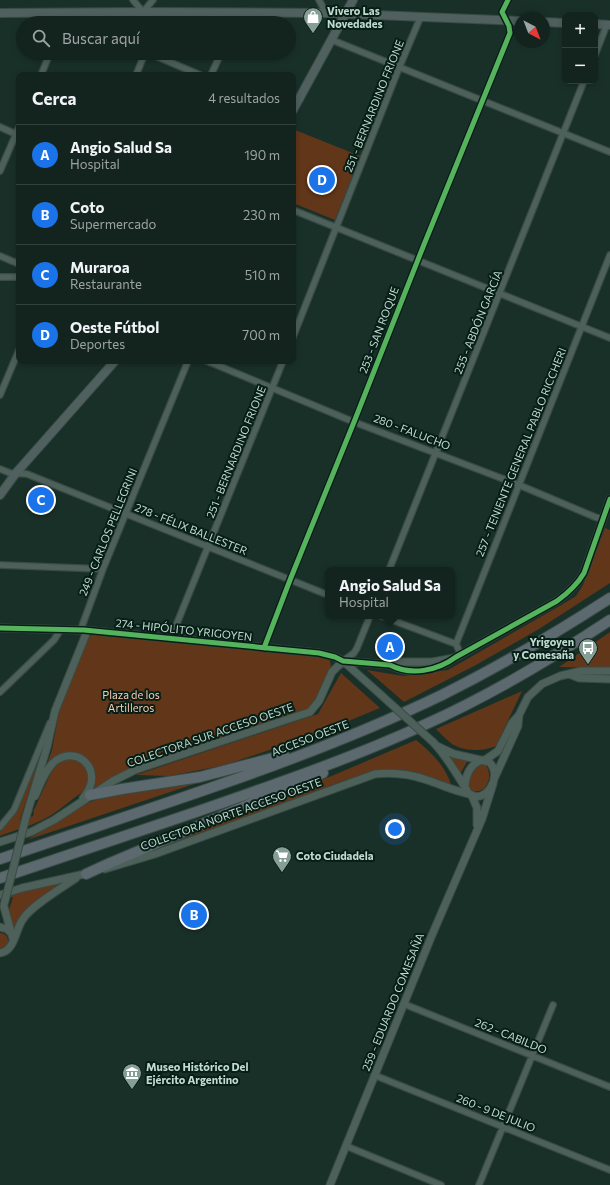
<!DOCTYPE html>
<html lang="es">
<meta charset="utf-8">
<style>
:root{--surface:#13241f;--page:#1c2c28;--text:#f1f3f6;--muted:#9da4a4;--line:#32413d;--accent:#1a73e8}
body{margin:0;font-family:Commissioner,sans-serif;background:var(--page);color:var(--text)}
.controls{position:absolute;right:12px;top:12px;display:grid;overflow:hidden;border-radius:8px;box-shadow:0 2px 6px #0003}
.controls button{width:36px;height:36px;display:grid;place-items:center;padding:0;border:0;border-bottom:1px solid var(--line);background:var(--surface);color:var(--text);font:20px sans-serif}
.compass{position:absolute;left:514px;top:12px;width:36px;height:36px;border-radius:50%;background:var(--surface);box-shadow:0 2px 6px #0003;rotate:138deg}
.you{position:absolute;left:395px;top:829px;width:14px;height:14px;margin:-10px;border:3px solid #fff;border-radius:50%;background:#1a73e8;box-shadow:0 0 0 6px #1a73e833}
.badge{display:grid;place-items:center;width:26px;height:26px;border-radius:50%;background:var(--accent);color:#fff;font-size:13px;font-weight:700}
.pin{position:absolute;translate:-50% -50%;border:2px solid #fff;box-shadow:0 1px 4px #0006}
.popup{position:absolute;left:325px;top:567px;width:130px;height:52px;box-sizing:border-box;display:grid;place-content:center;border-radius:8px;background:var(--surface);filter:drop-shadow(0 1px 3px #0005);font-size:13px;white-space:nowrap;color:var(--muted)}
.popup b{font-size:15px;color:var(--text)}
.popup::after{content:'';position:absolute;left:50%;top:100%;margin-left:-8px;border:8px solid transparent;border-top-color:var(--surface)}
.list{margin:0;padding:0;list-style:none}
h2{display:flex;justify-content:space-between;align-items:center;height:52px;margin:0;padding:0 16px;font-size:17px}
h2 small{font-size:13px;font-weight:400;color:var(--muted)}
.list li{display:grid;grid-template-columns:26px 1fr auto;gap:12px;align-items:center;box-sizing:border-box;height:60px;padding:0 16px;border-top:1px solid var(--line)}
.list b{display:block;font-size:15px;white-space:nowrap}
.list p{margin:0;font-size:13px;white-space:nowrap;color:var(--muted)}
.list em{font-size:13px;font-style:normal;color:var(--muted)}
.icon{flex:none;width:22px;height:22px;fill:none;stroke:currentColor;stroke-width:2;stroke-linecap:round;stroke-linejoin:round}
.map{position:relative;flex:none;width:610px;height:1185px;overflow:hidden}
.search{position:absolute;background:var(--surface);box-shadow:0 2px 6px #0003;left:16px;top:16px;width:280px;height:44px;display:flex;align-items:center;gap:10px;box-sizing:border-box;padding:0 14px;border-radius:22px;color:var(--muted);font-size:15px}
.panel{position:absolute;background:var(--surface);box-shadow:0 2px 6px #0003;left:16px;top:72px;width:280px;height:292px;border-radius:8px}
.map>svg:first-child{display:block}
</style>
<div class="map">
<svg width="610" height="1185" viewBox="0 0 610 1185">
<rect width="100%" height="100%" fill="#193029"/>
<path fill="#623619" d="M295,130l65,26 -25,64 -42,-17v-70z
M605,528l5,2v53l-71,46 -63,36 -72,37 -37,-32 36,6 45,-6 115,-66 13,-8 7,-11z
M610,632v36l-51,-1z
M94,633l175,19 57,5 4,4 1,5 -16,37 -4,5 -181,61 -19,10 -18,11c0,-4 3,-11 2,-17 -1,-4 -5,-7 -8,-10 -15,-15 -21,-13 -37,-1l-2,-1 4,-11 8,-44 28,-68z
M341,673l39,35 -61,25 -94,32 -56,11 -33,-1 182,-61z
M522,691l-26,55c-8,3 -13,4 -21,4 -21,-1 -25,-7 -39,-21z
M47,735l-27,85 13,-4 1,-4h-1l21,-46c17,-16 42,-1 33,20 -2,5 -9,9 -13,12 -9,7 -18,15 -28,20 -14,8 -31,12 -46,18v-6l11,-11 4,-6z
M416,740c17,14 30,26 36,48l-74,-18 -38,12 -183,69 -45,14 222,-90z
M446,753l22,7 -9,16z
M481,763l4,1c11,13 -2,37 -18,23 2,-11 4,-18 14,-24z
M195,781l2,2 -170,57 60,-37 29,-10z
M57,884l2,2 -44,41c-11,-14 -6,-15 -2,-30l-13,3v-2l28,-8z
M0,933c6,0 9,5 8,11l-1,2 -7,3z"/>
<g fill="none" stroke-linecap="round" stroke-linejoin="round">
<g stroke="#384b44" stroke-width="8">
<path id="minor" d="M133,0l10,12 10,-12
M319,0l7,13
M67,13l14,10
M63,23l1,-10
M158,23l5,-11
M234,23l4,-11
M332,40l278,112
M149,53l51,22
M595,55l12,-31
M41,75l9,-22
M136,75l9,-22
M211,75l10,-22
M0,127l18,8
M0,171l19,-44
M293,210l317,128
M0,256l19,8
M0,277h19
M293,337l106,-269 22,-52
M207,361l147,61 165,63 76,32 7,2
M0,395l19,-45
M0,469l10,4 17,1 301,121
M0,565l103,4
M389,570l195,-489
M381,616l75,28
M84,630l-2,-4 21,-57 85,-208
M171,638l112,-277
M264,648l26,-68 64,-158 69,-175 87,-214 -1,-7 -7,-14 6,-12
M461,655l-5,-11 154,-389
M343,661l11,-8 3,-5 13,-32
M0,692l54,-52 7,-11
M0,827l14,-17 36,-87
M404,1004l206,83
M374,1075l236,95
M346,1146l95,39
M479,1185l74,-180"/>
</g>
<g stroke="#384b44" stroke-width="9">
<path id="tertiary" d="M0,628l84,2 235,23 16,4 8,4 47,4c21,11 47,6 66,-8l101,-56c11,-8 20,-16 27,-28l26,-74
M343,661l37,33
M390,665l9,-3h33l22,-4
M569,674l10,4 31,1
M433,742c13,13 22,30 32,45 2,3 2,6 5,7 15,11 34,-18 19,-32l-35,-8 -17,-8
M485,760l13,-9 14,-28 7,-8 9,-18 14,-13 18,-8 21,-5h29
M495,777l23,-51 1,-11
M465,788c0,-12 5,-24 17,-28
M35,796c5,-11 9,-24 18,-33 23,-21 54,8 30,35
M472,796l5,12v17
M26,817l21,-70 8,-36 31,-77 -2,-4
M0,842l31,-10 23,-12 59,-39 22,-11 175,-58 9,-11 13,-29 11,-11
M105,869l50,-15 220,-80c18,-2 35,0 52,6 15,5 27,11 42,14
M0,895l22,-7 67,-15
M4,907l9,32
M0,927l7,2 3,3
M0,953c15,-2 15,-23 23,-34 9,-14 39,-31 53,-41
M330,1185l102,-250 50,-116 11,-35"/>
</g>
<g stroke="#384b44" stroke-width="10">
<path id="secondary" d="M0,13l143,-1 183,1 194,8
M544,22l21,1
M595,24l15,1
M293,110l60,-110
M0,495l16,-22 99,-112"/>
</g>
<g stroke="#384b44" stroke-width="12">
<path id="motorway" d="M90,795l32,-6 78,-12 84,-22
M0,859c148,-51 301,-96 442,-164 58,-29 114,-62 168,-97
M86,874l24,-11 199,-84 14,-6
M0,878c65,-22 131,-44 196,-66 77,-27 154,-53 228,-87 65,-29 127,-66 186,-105"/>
</g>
<use href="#minor" stroke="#4e605a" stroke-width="5.5"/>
<use href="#tertiary" stroke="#4e605a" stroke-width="7"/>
<use href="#secondary" stroke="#4f605e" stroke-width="8"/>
<use href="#motorway" stroke="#5c696f" stroke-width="10"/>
<g stroke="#384b44" stroke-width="9" stroke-linecap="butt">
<path id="tertiary-bridge" d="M380,694l53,48
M4,905l22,-88"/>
</g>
<use href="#tertiary-bridge" stroke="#4e605a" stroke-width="7"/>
<g stroke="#071e16" stroke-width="8">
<path id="cycleway" d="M0,628l84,2 235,23 16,4 8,4 47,4c21,11 47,6 66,-8l101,-56c11,-8 20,-16 27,-28l26,-74
M264,648l26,-68 64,-158 69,-175 87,-214 -1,-7 -7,-14 6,-12"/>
</g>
<use href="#cycleway" stroke="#56b35d" stroke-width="5"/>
</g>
<defs>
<g id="shop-pin" transform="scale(1)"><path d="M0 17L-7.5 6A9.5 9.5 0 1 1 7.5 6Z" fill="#869f96" stroke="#071e16"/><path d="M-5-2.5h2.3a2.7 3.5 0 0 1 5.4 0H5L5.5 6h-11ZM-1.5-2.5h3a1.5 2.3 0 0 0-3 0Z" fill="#fff"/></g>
<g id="bus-pin" transform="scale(1)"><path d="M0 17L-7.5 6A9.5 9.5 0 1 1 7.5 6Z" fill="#869f96" stroke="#071e16"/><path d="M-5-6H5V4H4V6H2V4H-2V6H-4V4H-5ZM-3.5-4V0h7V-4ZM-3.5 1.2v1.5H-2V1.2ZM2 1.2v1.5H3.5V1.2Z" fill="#fff"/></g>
<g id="supermarket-pin" transform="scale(1)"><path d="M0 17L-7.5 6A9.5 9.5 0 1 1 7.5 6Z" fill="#869f96" stroke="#071e16"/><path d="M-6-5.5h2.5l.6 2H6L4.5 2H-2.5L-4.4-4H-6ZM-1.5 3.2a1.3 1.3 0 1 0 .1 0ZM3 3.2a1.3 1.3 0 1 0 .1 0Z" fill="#fff"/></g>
<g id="museum-pin" transform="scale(1)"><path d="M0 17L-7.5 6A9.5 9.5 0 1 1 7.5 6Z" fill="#869f96" stroke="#071e16"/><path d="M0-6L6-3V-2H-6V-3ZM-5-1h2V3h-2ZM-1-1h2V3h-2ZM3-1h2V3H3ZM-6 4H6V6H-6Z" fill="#fff"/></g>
</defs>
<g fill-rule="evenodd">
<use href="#shop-pin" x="313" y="17"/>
<use href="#bus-pin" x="588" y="648"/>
<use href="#supermarket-pin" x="282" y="856"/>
<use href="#museum-pin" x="132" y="1073"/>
</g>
<g text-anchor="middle" stroke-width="4" stroke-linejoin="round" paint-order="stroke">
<g font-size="11" font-weight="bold" fill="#c0dbd0" stroke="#071e16" text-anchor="start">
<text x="327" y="15">Vivero Las<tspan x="327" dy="13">Novedades</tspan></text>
<text x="574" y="646" text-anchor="end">Yrigoyen<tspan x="574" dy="13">y Comesaña</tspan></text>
<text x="296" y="860">Coto Ciudadela</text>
<text x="146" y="1071">Museo Histórico Del<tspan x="146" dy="13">Ejército Argentino</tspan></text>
</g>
<g font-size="11" fill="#c0dbd0" stroke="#071e16">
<text transform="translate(374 106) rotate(-68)" y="4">251 - BERNARDINO FRIONE</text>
<text transform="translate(478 322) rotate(-68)" y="4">255 - ABDÓN GARCÍA</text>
<text transform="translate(379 330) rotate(-69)" y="4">253 - SAN ROQUE</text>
<text transform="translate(412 432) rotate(21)" y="4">280 - FALUCHO</text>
<text transform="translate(236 452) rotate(-68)" y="4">251 - BERNARDINO FRIONE</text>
<text transform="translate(521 452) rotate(-68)" y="4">257 - TENIENTE GENERAL PABLO RICCHERI</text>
<text transform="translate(191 529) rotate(22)" y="4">278 - FÉLIX BALLESTER</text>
<text transform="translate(108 532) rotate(-68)" y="4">249 - CARLOS PELLEGRINI</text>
<text transform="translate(184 630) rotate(6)" y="4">274 - HIPÓLITO YRIGOYEN</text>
<text transform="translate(210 735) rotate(-19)" y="4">COLECTORA SUR ACCESO OESTE</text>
<text transform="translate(310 738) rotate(-21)" y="4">ACCESO OESTE</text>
<text transform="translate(231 814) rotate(-20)" y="4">COLECTORA NORTE ACCESO OESTE</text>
<text transform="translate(393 1002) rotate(-68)" y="4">259 - EDUARDO COMESAÑA</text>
<text transform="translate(511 1036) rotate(22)" y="4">262 - CABILDO</text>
<text transform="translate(496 1113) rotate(22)" y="4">260 - 9 DE JULIO</text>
</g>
<g font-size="11" fill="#f9cbb3" stroke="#071e16">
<text x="131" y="699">Plaza de los<tspan x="131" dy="13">Artilleros</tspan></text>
</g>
</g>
</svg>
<div class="controls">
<button>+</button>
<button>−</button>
</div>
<svg class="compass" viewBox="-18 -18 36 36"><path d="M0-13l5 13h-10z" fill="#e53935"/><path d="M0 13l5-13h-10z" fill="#9da4a4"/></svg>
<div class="you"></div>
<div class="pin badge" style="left:390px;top:647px">A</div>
<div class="popup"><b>Angio Salud Sa</b>Hospital</div>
<div class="pin badge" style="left:194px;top:915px">B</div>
<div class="pin badge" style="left:41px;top:500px">C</div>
<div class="pin badge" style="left:322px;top:180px">D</div>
<div class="search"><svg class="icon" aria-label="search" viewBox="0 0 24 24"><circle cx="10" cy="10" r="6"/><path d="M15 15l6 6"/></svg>Buscar aquí</div>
<section class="panel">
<h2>Cerca<small>4 resultados</small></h2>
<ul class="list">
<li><span class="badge">A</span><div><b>Angio Salud Sa</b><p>Hospital</p></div><em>190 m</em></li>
<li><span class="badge">B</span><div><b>Coto</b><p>Supermercado</p></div><em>230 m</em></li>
<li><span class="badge">C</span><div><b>Muraroa</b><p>Restaurante</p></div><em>510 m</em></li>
<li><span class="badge">D</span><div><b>Oeste Fútbol</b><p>Deportes</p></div><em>700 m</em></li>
</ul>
</section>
</div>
